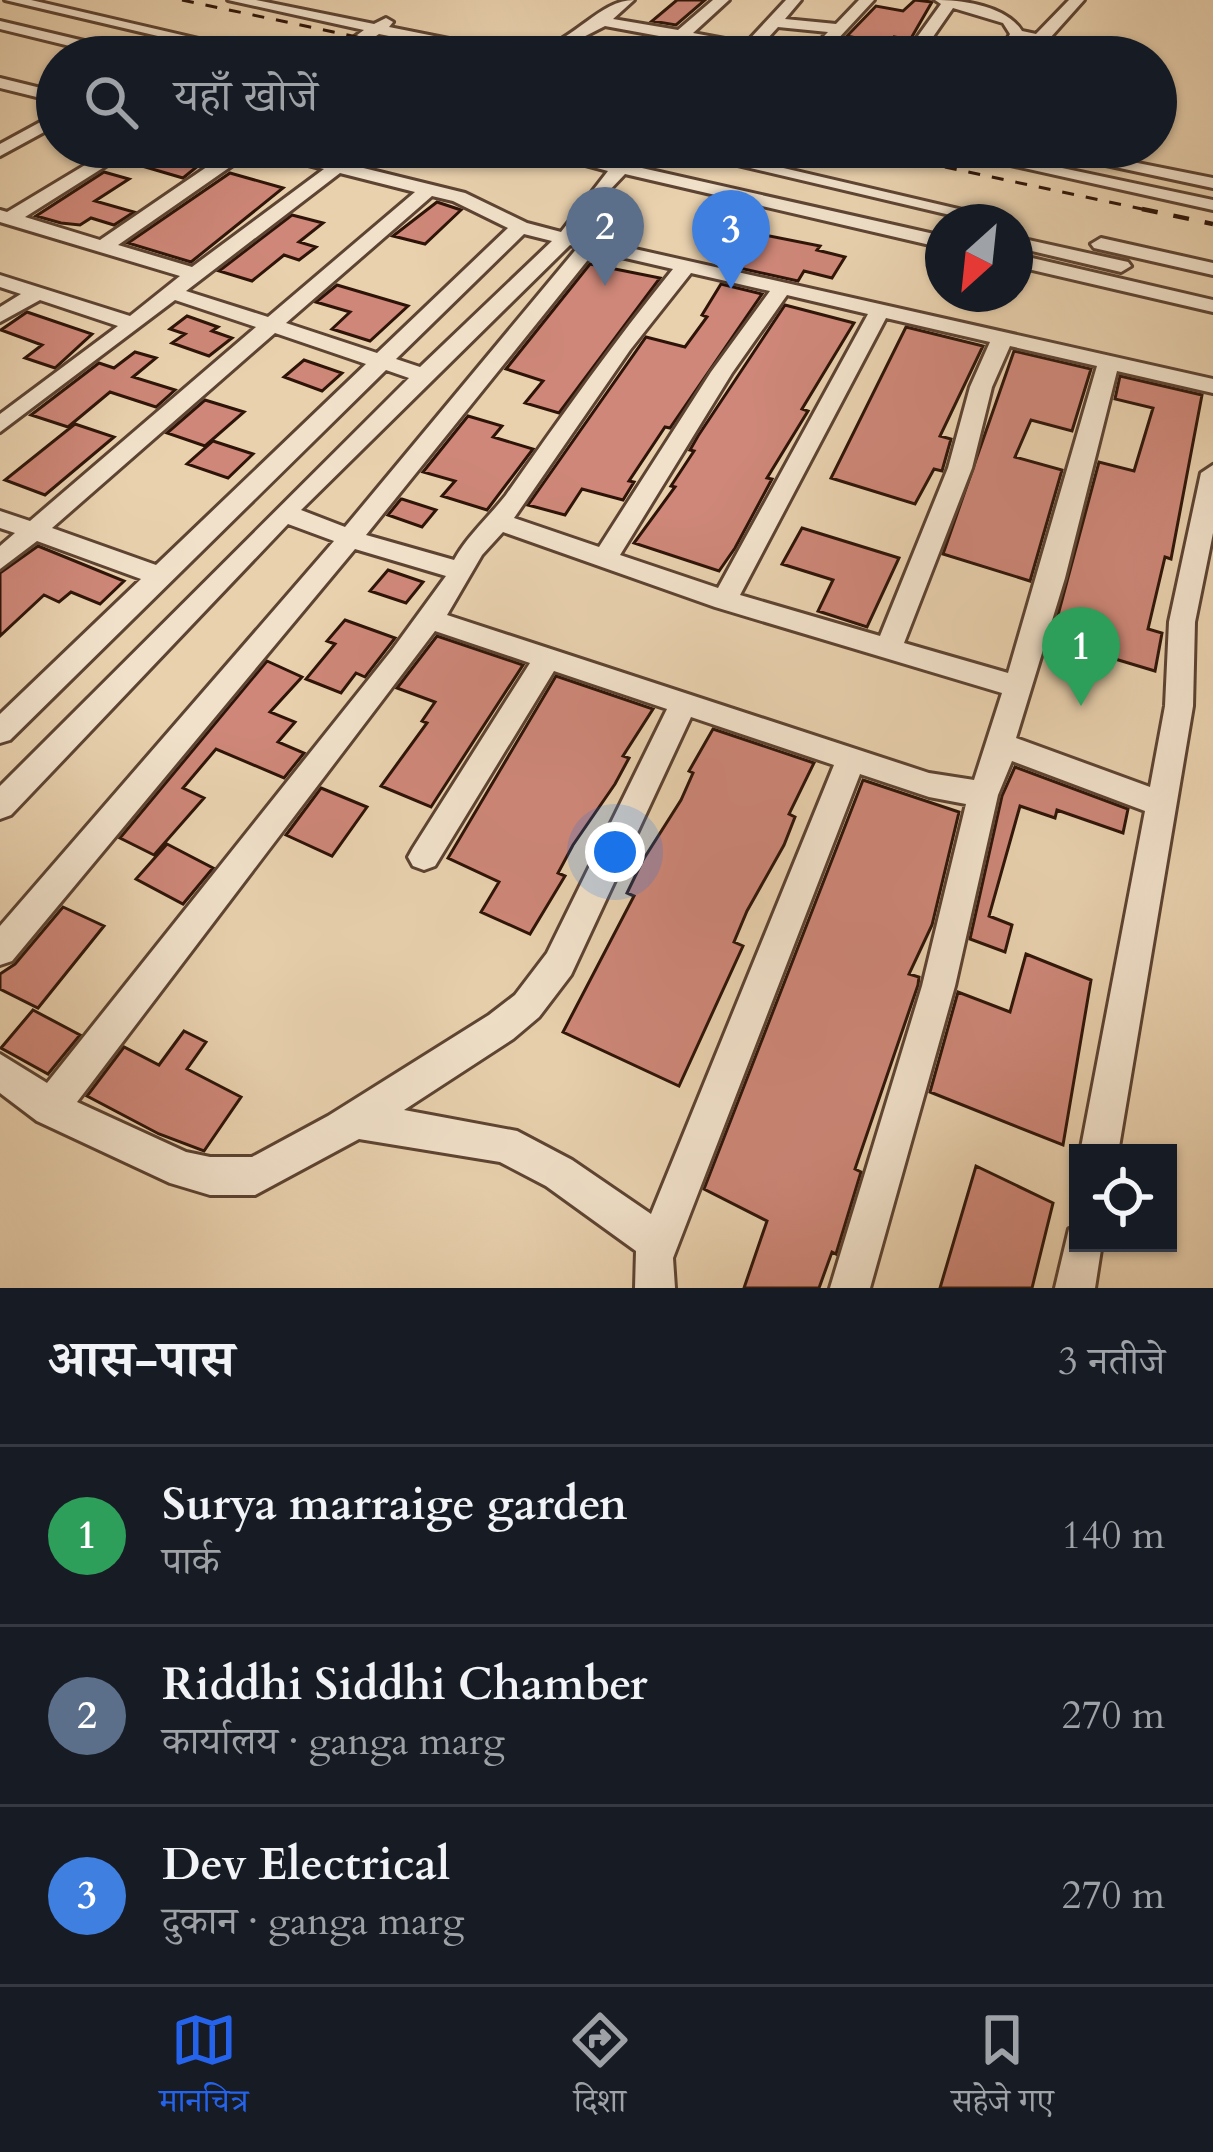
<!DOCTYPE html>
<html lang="hi">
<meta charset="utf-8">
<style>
:root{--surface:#171b24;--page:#20242c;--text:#f1f3f6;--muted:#9ea1a6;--line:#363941;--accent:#2563eb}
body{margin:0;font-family:Cardo,"Noto Serif Devanagari",serif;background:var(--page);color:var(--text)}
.controls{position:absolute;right:36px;bottom:36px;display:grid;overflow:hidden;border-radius:0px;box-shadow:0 3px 9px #0004}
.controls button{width:108px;height:108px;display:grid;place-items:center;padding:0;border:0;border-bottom:3px solid var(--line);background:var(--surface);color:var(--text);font:60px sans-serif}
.compass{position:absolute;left:925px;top:204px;width:108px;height:108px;border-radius:50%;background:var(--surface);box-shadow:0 3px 9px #0004;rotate:207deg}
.you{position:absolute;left:615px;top:852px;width:42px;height:42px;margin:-30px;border:9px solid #fff;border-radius:50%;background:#1a73e8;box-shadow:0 0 0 18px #1a73e833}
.badge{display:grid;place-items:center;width:78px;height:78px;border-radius:50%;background:var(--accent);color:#fff;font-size:39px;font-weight:700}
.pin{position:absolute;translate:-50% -99px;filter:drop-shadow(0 3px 6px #0008)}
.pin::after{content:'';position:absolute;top:63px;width:42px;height:36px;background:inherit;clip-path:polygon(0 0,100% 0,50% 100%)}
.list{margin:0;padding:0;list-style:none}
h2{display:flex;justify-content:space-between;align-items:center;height:156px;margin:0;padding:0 48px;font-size:51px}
h2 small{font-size:39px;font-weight:400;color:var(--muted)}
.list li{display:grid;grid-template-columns:78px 1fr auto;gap:36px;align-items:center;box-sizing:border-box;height:180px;padding:0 48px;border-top:3px solid var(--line)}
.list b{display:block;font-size:45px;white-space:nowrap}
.list p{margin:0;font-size:39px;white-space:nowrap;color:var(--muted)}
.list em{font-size:39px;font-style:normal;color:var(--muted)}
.icon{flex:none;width:66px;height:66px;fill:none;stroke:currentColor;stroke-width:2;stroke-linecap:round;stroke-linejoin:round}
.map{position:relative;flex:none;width:1213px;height:1288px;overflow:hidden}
.search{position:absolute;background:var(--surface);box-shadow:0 3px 9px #0004;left:36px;right:36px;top:36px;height:132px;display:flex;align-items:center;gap:30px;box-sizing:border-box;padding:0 42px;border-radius:66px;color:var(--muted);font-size:45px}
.sheet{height:696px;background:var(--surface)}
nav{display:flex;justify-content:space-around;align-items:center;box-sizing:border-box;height:168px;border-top:3px solid var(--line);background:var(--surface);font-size:33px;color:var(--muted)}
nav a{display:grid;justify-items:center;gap:6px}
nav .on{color:var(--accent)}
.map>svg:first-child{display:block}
</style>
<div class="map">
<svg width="1213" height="1288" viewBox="0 0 1213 1288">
<rect width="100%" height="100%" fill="#e9d1ae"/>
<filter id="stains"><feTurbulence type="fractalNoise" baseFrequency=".00167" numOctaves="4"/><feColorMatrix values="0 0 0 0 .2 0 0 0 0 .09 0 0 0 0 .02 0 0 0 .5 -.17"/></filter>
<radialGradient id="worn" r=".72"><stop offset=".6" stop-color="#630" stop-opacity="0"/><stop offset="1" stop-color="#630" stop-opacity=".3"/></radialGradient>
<path fill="#ce8778" stroke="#2e1408" stroke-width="3" d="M677,0h28l-29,25 -24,-4z
M915,0l17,2 -22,38 -16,-3 -6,8 -41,-9 29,-30 27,5z
M162,147h11l36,10 -26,21 -48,-14z
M104,172l25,7 -34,22 39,11 -20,13 -23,-7 -11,7 -19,-2 -25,-7z
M230,173l53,15 -92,74 -63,-19z
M437,202l24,8 -36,34 -32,-8z
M292,215l31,8 -24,19 17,5 -17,13 -15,-5 -32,26 -33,-10z
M759,234l61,12 -3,4 28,7 -13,21 -28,-7 -6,10 -72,-16 18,-27 10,3z
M590,264l70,14 -101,135 -34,-10 18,-22 -37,-12z
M721,284l41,10 -92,134 -5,-1 -36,54 5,1 -11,18 -41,-11 -17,26 -37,-10 118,-168 39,10 22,-30 -5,-2z
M337,285l71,21 -38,35 -38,-12 18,-17 -34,-10z
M785,305l69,18 -52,86 6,2 -41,67 5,1 -37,69 -16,23 -85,-28 41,-56 -4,-1 23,-35 -4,-1 8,-14z
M27,312l65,22 -37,34 -30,-10 17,-13 -41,-15z
M187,316l31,11 -6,4 20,7 -23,18 -37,-13 13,-9 -15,-5z
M906,327l77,19 -43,90 11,3 -9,32 -8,-2 -19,35 -84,-26z
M1014,351l77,18 -19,62 -41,-11 -16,37 47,13 -32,111 -87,-27z
M135,352l21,6 -23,19 42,13 -19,17 -46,-15 -42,35 -37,-12 68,-52 15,5z
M304,360l38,13 -20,18 -38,-14z
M1120,376l82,19 -31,164 -6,-2 -17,72 14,4 -7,38 -60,-18 4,-14 -44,-13 44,-164 35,9 19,-63 -38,-9z
M205,400l39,12 -39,34 -38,-13z
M468,416l34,10 -9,11 40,12 -46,61 -45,-14 13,-15 -32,-9z
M75,424l39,13 -69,58 -40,-15z
M213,441l40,13 -25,24 -41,-14z
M401,499h1l34,11 -14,17 -34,-12z
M802,528l97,30 -32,69 -49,-16 15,-31 -51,-16z
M38,546l86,35 -24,23 -29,-12 -12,10 -15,-7 -44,41v-63z
M388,570l35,12 -17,21 -36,-12z
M345,620l50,18 -30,39 -9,-4 -15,20 -35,-14 29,-35 -8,-3z
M437,636l86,29 -92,142 -50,-21 46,-63 -5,-2 13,-19 -38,-14z
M267,661l35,16 -32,35 25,10 -17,20 26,11 -20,25 -68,-29 -33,39 21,10 -50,57 -34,-17z
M556,676l97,33 -30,47 6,2 -14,26 -42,61 -15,28 7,3 -35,58 -49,-22 18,-30 -51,-24z
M713,729l101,34 -25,51 6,3 -11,28 -37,66 -13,31 9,4 -64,140 -116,-54 71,-136 -7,-3 16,-33 38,-60 12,-27 -4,-2z
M1015,767l113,42 -5,24 -66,-23 -2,8 -35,-12 -31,110 23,9 -7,27 -35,-13 32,-143z
M863,780l96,32 -27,113 -23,49 10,3 -1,8 -63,184 6,3 -25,82 -4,-2 -13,36h-75l23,-67 -63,-32z
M321,788l46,19 -35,49 -46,-21z
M167,844l46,24 -30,36 -47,-25z
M63,907l41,19 -66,82 -38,-19v-15l15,-10z
M1026,954l65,26 -28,165 -133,-53 28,-100 52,20z
M33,1010l47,25 -32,39 -47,-26z
M184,1031l22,11 -19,27 54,28 -37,54 -45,-17 -72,-38 37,-49 35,18z
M976,1166l77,37 -21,85h-92z"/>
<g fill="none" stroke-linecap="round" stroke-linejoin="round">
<g stroke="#5d4332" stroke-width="6">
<path id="minor" d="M5,0h26l245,57h-29z
M228,0h28l118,24 12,-6 7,4 -4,5 105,21 1,-6 5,-2c11,3 28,10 39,8 35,-7 61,-48 95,-48l-21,19 65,11 35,-30h16l-36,33 53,10 40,-43h15l-16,19 51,5 23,-24h15l-53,57h-17l24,-25 -50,-5 -22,24 6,6h-18l-9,-7 -130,-24 -51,26 11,5h-71l-115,-23 -34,23h-18l37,-27z
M935,0c29,0 71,6 87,31l14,3 33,-34h15l-34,38 22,7 2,12h-16l-2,-9 -34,-8 -8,17h-16l12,-23 -7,-11 -50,-15 -34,49h-16l38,-53z
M0,21l139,33 3,3h-27l-115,-28z
M0,78l57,14v10l-57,-14z
M57,113v12l-57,31v-12z
M115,147h21l-111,70 75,23 136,-93h42l187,46 62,30 34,9 47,-61 -89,-24h32l66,15 15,-15h19l-18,19 310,70v12l-318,-74 -20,21 -28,41 636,143v14l-96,-22 -52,207 -49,160 134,49 15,-81 4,-84 32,-149 12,-8v68l-18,89 -2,84 -75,447h-38l65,-342 -133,-50 -14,34 -43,191 -85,302h-40l92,-302 44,-182 -37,-7 -69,-23 -187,484 2,30h-40l1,-37 -90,-65 -46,-24 -141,-23 -104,56h-45l-40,-12 -133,-62 -37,-28v-39l47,29 345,-433 54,-74 -91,-27 -343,412 -12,4v-39l334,-385 -46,-17 -277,291 -11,4v-33l409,-408 -23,-8 -376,370 -10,3v-29l141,-135 -104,-38 -37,28v-23l15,-13 -15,-5v-17l30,10 226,-194 -81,-27 -175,132v-18l118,-88 -78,-26 -40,22v-15l21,-13 -21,-7v-12l130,41 50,-40 -180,-54v-12l7,2zM253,151l71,18 -132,98 -74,-22zM340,173l75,19 -147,125 -82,-26zM432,196l21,5 55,27 -131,125 -91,-30zM524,234l28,7 -132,126 -24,-8zM570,245l8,2 -233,280 -44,-17zM595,251l78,18c-59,73 -113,149 -167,226 -17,22 -39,41 -52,65l-88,-25zM691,273l79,18 -59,81 -112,175 -85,-29 116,-168zM787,295l81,19 -150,274 -98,-33 112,-182zM886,318l104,24 -20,45 -22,81 -68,168 -140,-41zM275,333l91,31 -210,201 -104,-37zM1010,346l87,20 -89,307 -104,-30 68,-175 20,-81zM503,532l212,75 287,86 -28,87 -45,-7 -482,-158 35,-60zM435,631l95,32 -117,185 -5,9 5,9 11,4 11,-4 119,-195 113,38 -120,244 -32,42 -26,20 -161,101 -76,41h-42l-24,-5 -109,-50zM691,717l143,48 -183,449 -79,-54 -55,-29 -113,-21 109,-71 26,-22 32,-42z
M661,147h32l321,75h-34z
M929,147h34l250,53v10z
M1022,147h35l156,31v10z
M1015,237l113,25 3,4 -10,6 -106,-25z
M1101,238l112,25v12l-119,-27 -3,-4z
M1015,254l198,46v12l-198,-46z
M1078,1226v17h24l-7,45h-40l14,-59z"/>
</g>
<use href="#minor" fill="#f1e1ca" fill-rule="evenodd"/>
<path stroke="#2e1408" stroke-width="3" stroke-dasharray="12 12" stroke-linecap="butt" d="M182,0l270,57
M851,147l305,65"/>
<path stroke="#2e1408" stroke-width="4.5" stroke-dasharray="16 16" stroke-linecap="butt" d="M1142,209l71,15"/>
</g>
<rect width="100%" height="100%" filter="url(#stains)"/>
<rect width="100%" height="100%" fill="url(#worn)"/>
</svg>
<div class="controls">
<button><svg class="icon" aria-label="locate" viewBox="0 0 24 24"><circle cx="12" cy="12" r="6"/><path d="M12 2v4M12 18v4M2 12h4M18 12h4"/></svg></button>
</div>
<svg class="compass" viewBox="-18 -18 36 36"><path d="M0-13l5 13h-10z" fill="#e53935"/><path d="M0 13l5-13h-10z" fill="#9ea1a6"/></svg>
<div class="you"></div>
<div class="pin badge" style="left:1081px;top:706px;background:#2e9e5b">1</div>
<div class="pin badge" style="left:605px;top:286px;background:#5c6f8a">2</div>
<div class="pin badge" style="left:731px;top:289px;background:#3f7fe0">3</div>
<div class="search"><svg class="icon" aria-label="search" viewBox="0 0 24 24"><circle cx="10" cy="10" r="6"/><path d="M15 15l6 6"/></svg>यहाँ खोजें</div>
</div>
<section class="sheet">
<h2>आस-पास<small>3 नतीजे</small></h2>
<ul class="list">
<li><span class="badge" style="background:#2e9e5b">1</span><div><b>Surya marraige garden</b><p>पार्क</p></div><em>140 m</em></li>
<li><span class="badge" style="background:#5c6f8a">2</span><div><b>Riddhi Siddhi Chamber</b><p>कार्यालय · ganga marg</p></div><em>270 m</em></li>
<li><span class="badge" style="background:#3f7fe0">3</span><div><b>Dev Electrical</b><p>दुकान · ganga marg</p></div><em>270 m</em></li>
</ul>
</section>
<nav>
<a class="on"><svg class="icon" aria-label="map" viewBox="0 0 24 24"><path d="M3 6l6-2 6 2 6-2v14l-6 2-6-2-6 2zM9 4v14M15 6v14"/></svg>मानचित्र</a>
<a><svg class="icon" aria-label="directions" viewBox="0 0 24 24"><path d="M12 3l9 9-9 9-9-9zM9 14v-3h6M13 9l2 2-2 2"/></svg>दिशा</a>
<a><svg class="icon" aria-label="saved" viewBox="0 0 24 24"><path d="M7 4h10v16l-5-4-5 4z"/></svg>सहेजे गए</a>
</nav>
